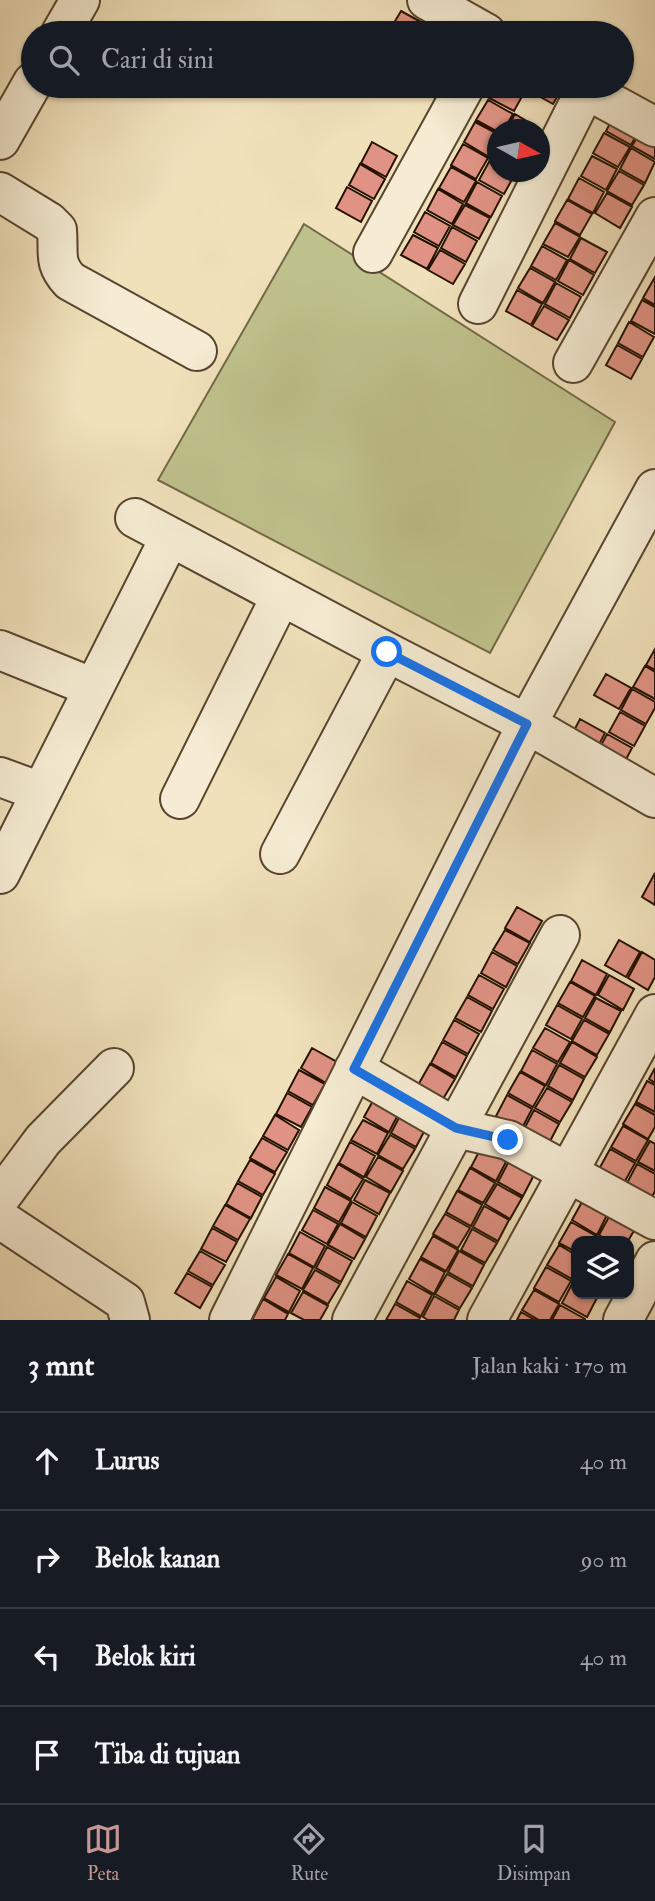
<!DOCTYPE html>
<html lang="id">
<meta charset="utf-8">
<style>
:root{--surface:#171b24;--page:#242831;--text:#f1f3f6;--muted:#9ea1a6;--line:#363941;--accent:#c59692}
body{margin:0;font-family:"IM FELL Double Pica",serif;background:var(--page);color:var(--text)}
.controls{position:absolute;right:21px;bottom:21px;display:grid;overflow:hidden;border-radius:14px;box-shadow:0 2px 5px #0004}
.controls button{width:63px;height:63px;display:grid;place-items:center;padding:0;border:0;border-bottom:2px solid var(--line);background:var(--surface);color:var(--text);font:35px sans-serif}
.compass{position:absolute;left:487px;top:119px;width:63px;height:63px;border-radius:50%;background:var(--surface);box-shadow:0 2px 5px #0004;rotate:98deg}
.stop{position:absolute;width:21px;height:21px;margin:-16px;border:5px solid #1a73e8;border-radius:50%;background:#fff}
.stop.end{background:#1a73e8;border-color:#fff;box-shadow:0 2px 7px #0008}
.list{margin:0;padding:0;list-style:none}
h2{display:flex;justify-content:space-between;align-items:center;height:91px;margin:0;padding:0 28px;font-size:30px}
h2 small{font-size:23px;font-weight:400;color:var(--muted)}
.list li{display:grid;grid-template-columns:46px 1fr auto;gap:21px;align-items:center;box-sizing:border-box;height:98px;padding:0 28px;border-top:2px solid var(--line)}
.list b{display:block;font-size:26px;white-space:nowrap}
.list em{font-size:23px;font-style:normal;color:var(--muted)}
.icon{flex:none;width:38px;height:38px;fill:none;stroke:currentColor;stroke-width:2;stroke-linecap:round;stroke-linejoin:round}
.map{position:relative;flex:none;width:655px;height:1320px;overflow:hidden}
.search{position:absolute;background:var(--surface);box-shadow:0 2px 5px #0004;left:21px;right:21px;top:21px;height:77px;display:flex;align-items:center;gap:18px;box-sizing:border-box;padding:0 24px;border-radius:38px;color:var(--muted);font-size:26px}
.sheet{height:483px;background:var(--surface)}
nav{display:flex;justify-content:space-around;align-items:center;box-sizing:border-box;height:98px;border-top:2px solid var(--line);background:var(--surface);font-size:19px;color:var(--muted)}
nav a{display:grid;justify-items:center;gap:4px}
nav .on{color:var(--accent)}
.map>svg:first-child{display:block}
</style>
<div class="map">
<svg width="655" height="1320" viewBox="0 0 655 1320">
<rect width="100%" height="100%" fill="#f0e1bb"/>
<filter id="stains"><feTurbulence type="fractalNoise" baseFrequency=".00286" numOctaves="4"/><feColorMatrix values="0 0 0 0 .2 0 0 0 0 .09 0 0 0 0 .02 0 0 0 .5 -.17"/></filter>
<radialGradient id="worn" r=".72"><stop offset=".6" stop-color="#630" stop-opacity="0"/><stop offset="1" stop-color="#630" stop-opacity=".3"/></radialGradient>
<path fill="#bfc18c" stroke="#726946" stroke-width="2" d="M304,224l311,198 -125,231 -332,-173z"/>
<path fill="#e09384" stroke="#251100" stroke-width="2" d="M401,11l20,11 -6,11h-27z
M423,23l18,10h-24z
M418,86h27l-8,13 -20,-11z
M495,86h21l9,5 -11,20 -25,-13z
M531,86h32l-10,18 -25,-14z
M488,100l25,14 -9,16h-6v2l-22,-12z
M617,110l25,15 -11,20 -25,-14z
M515,114l25,15 -1,1h-33z
M475,122l23,12v7l-9,16 -25,-15z
M644,125l11,7v27l-23,-13z
M604,133l26,14 -12,20 -25,-14z
M372,142l25,14 -11,21 -25,-14z
M463,144l25,14 -12,21 -25,-14z
M498,146v15l-7,-3z
M631,148l24,14 -10,21 -25,-14z
M592,156l25,13 -11,21 -25,-14z
M490,160l8,4v8h13l4,2 -11,20 -25,-14z
M360,164l25,15 -11,20 -25,-14z
M451,167l25,14 -12,21 -25,-14z
M619,171l25,14 -12,20 -25,-14z
M579,178l25,14 -11,21 -25,-14z
M477,182l25,14 -11,21 -25,-14z
M347,187l25,14 -11,21 -25,-14z
M438,189l25,15 -11,20 -25,-14z
M607,193l25,14 -12,21 -25,-15z
M567,200l25,14 -12,21 -25,-14z
M465,205l25,13 -11,21 -26,-14z
M425,212l25,14 -11,20 -25,-14z
M555,223l25,14 -12,20 -25,-13z
M452,227l25,14 -11,21 -25,-14z
M413,235l25,13 -11,21 -26,-14z
M581,238l26,14 -12,21 -25,-14z
M542,246l25,14 -11,20 -25,-14z
M440,250l25,14 -12,20 -25,-14z
M569,260l25,15 -11,20 -25,-14z
M530,268l25,14 -12,21 -25,-15z
M655,277v28l-12,-7z
M556,283l25,14 -11,21 -25,-14z
M517,290l25,14 -11,21 -25,-14z
M642,300l13,7v27l-24,-13z
M544,306l25,14 -12,20 -25,-14z
M629,322l25,15 -11,20 -25,-14z
M617,345l25,14 -11,20 -25,-14z
M655,649v21l-9,-5z
M645,666l10,6v27l-22,-12z
M606,674l25,14 -12,21 -25,-14z
M632,689l23,13v6l-9,16 -25,-14z
M620,712l25,14 -11,20 -25,-14z
M580,719l25,14 -11,21 -25,-14z
M607,734l25,14 -11,21 -25,-14z
M655,873v32l-13,-8z
M517,907l25,14 -12,21 -25,-14z
M505,930l25,13 -12,21 -25,-14z
M619,940l21,12 -14,25 -21,-12z
M492,952l25,14 -11,21 -25,-14z
M642,952l13,8v17l-7,13 -20,-12z
M582,960l25,14 -11,21 -25,-14z
M479,975l25,14 -11,20 -25,-14z
M609,975l25,14 -11,21 -25,-15z
M570,982l25,14 -12,21 -25,-14z
M467,997l25,14 -11,21 -26,-14z
M596,998l25,13 -11,21 -25,-14z
M557,1005l25,14 -11,20 -25,-14z
M454,1020l25,14 -11,20 -25,-14z
M584,1020l25,14 -12,21 -25,-14z
M545,1028l25,14 -12,20 -25,-14z
M442,1042l25,14 -11,21 -25,-14z
M572,1042l25,15 -12,20 -25,-14z
M312,1048l25,14 -11,21 -25,-15z
M532,1050l25,14 -11,21 -25,-14z
M430,1064l25,15 -12,20 -25,-14z
M559,1065l25,14 -11,21 -25,-14z
M655,1068v15l-6,-4z
M299,1070l26,14 -12,21 -25,-14z
M520,1072l25,14 -12,21 -25,-14z
M647,1081l8,4v27l-19,-10z
M547,1088l25,14 -12,20 -25,-14z
M287,1093l25,14 -11,20 -25,-13z
M507,1095l25,14 -11,21 -25,-14z
M375,1097l25,14 -11,21 -25,-15z
M635,1104l20,11v12l-7,12 -25,-15z
M534,1110l25,14 -11,21 -25,-14z
M402,1112l25,14 -11,21 -25,-14z
M275,1115l24,15 -11,20 -25,-14z
M363,1120l25,13 -11,21 -26,-14z
M623,1126l25,14 -12,21 -25,-14z
M390,1135l25,14 -12,20 -25,-14z
M262,1138l25,14 -12,20 -25,-14z
M650,1141l5,3v27l-17,-9z
M350,1142l25,14 -11,21 -25,-14z
M482,1146l25,14 -11,21 -25,-14z
M610,1149l25,14 -11,20 -25,-14z
M378,1157l25,14 -12,21 -25,-15z
M250,1160l25,14 -12,21 -25,-14z
M509,1161l25,14 -11,21 -25,-14z
M338,1164l25,15 -12,20 -24,-14z
M637,1164l18,10v17l-4,8 -25,-14z
M470,1168l25,15 -12,20 -25,-13z
M365,1180l25,13 -11,21 -25,-14z
M237,1183l25,14 -11,21 -25,-14z
M497,1184l25,14 -12,21 -25,-15z
M325,1187l26,14 -12,21 -25,-14z
M457,1191l25,14 -11,21 -25,-14z
M583,1200l25,13 -11,22 -25,-15z
M352,1202l25,14 -11,21 -25,-14z
M225,1205l25,14 -12,21 -25,-14z
M484,1206l25,14 -11,21 -25,-14z
M313,1210l25,14 -11,20 -25,-14z
M445,1214l25,14 -12,20 -25,-14z
M610,1215l25,14 -7,12h-19l-10,-6z
M571,1222l25,14 -3,5h-17v11l-17,-9z
M340,1224l25,15 -11,20 -26,-14z
M212,1228l25,14 -11,20 -25,-13z
M472,1229l25,14 -12,20 -24,-13z
M300,1232l25,14 -11,21 -25,-14z
M433,1236l25,14 -12,21 -25,-14z
M559,1245l17,10v17l-4,7 -25,-14z
M327,1247l25,14 -11,21 -25,-14z
M200,1251l25,14 -12,20 -25,-14z
M459,1251l25,14 -11,21 -25,-14z
M288,1254l25,14 -11,21 -26,-14z
M420,1259l25,13 -11,22 -25,-15z
M546,1267l25,14 -12,21 -25,-14z
M315,1270l25,14 -12,20 -25,-14z
M187,1273l25,14 -12,21 -25,-15z
M447,1274l25,14 -12,20 -25,-14z
M276,1277l24,14 -11,21 -25,-14z
M407,1281l25,14 -11,21 -25,-14z
M573,1282l3,2v10h17l5,2 -11,21 -25,-14z
M534,1290l25,14 -9,16h-11l-17,-10z
M303,1292l25,14 -8,14h-16l-13,-7z
M434,1296l25,14 -5,10h-26l-5,-3z
M263,1299l25,15 -3,6h-33z
M395,1304l25,14 -1,2h-33z
M560,1305l25,14v1h-33z
M521,1312l14,8h-18z"/>
<g fill="none" stroke-linecap="round" stroke-linejoin="round">
<g stroke="#58452f" stroke-width="42">
<path id="minor" d="M427,0l59,33
M61,33l19,-33
M580,86l75,41
M0,140l33,-58
M0,192l49,30 8,8c2,23 -4,33 13,51l127,70
M373,253l92,-167
M478,304l108,-215
M573,363l82,-146
M135,518l252,134 140,72 128,74
M0,650l94,38
M0,777l41,15
M180,799l101,-203
M280,854l107,-202
M0,874l170,-337
M354,1069l102,59 52,12 147,80
M0,1198l43,-58 71,-72
M0,1219l125,83 5,18
M229,1320l298,-596 128,-235
M352,1320l208,-385
M487,1320l168,-306
M623,1320l32,-59"/>
</g>
<use href="#minor" stroke="#f5ecd3" stroke-width="38"/>
</g>
<g fill="none" stroke-linecap="round" stroke-linejoin="round">
<path stroke="#1a73e8" stroke-width="9" d="M387,652l140,72 -173,345 102,59 52,12"/>
</g>
<rect width="100%" height="100%" filter="url(#stains)"/>
<rect width="100%" height="100%" fill="url(#worn)"/>
</svg>
<div class="controls">
<button><svg class="icon" aria-label="layers" viewBox="0 0 24 24"><path d="M12 4l9 5-9 5-9-5zM3 14l9 5 9-5"/></svg></button>
</div>
<svg class="compass" viewBox="-18 -18 36 36"><path d="M0-13l5 13h-10z" fill="#e53935"/><path d="M0 13l5-13h-10z" fill="#9ea1a6"/></svg>
<div class="stop" style="left:387px;top:652px"></div>
<div class="stop end" style="left:508px;top:1140px"></div>
<div class="search"><svg class="icon" aria-label="search" viewBox="0 0 24 24"><circle cx="10" cy="10" r="6"/><path d="M15 15l6 6"/></svg>Cari di sini</div>
</div>
<section class="sheet">
<h2>3 mnt<small>Jalan kaki · 170 m</small></h2>
<ul class="list">
<li><svg class="icon" aria-label="ahead" viewBox="0 0 24 24"><path d="M12 20V5M6 11l6-6 6 6"/></svg><div><b>Lurus</b></div><em>40 m</em></li>
<li><svg class="icon" aria-label="right" viewBox="0 0 24 24"><path d="M7 20v-9h11M14 6l5 5-5 5"/></svg><div><b>Belok kanan</b></div><em>90 m</em></li>
<li><svg class="icon" aria-label="left" viewBox="0 0 24 24"><path d="M17 20v-9H6M10 6l-5 5 5 5"/></svg><div><b>Belok kiri</b></div><em>40 m</em></li>
<li><svg class="icon" aria-label="arrive" viewBox="0 0 24 24"><path d="M6 21V4h12l-3 4 3 4H6"/></svg><div><b>Tiba di tujuan</b></div></li>
</ul>
</section>
<nav>
<a class="on"><svg class="icon" aria-label="map" viewBox="0 0 24 24"><path d="M3 6l6-2 6 2 6-2v14l-6 2-6-2-6 2zM9 4v14M15 6v14"/></svg>Peta</a>
<a><svg class="icon" aria-label="directions" viewBox="0 0 24 24"><path d="M12 3l9 9-9 9-9-9zM9 14v-3h6M13 9l2 2-2 2"/></svg>Rute</a>
<a><svg class="icon" aria-label="saved" viewBox="0 0 24 24"><path d="M7 4h10v16l-5-4-5 4z"/></svg>Disimpan</a>
</nav>
